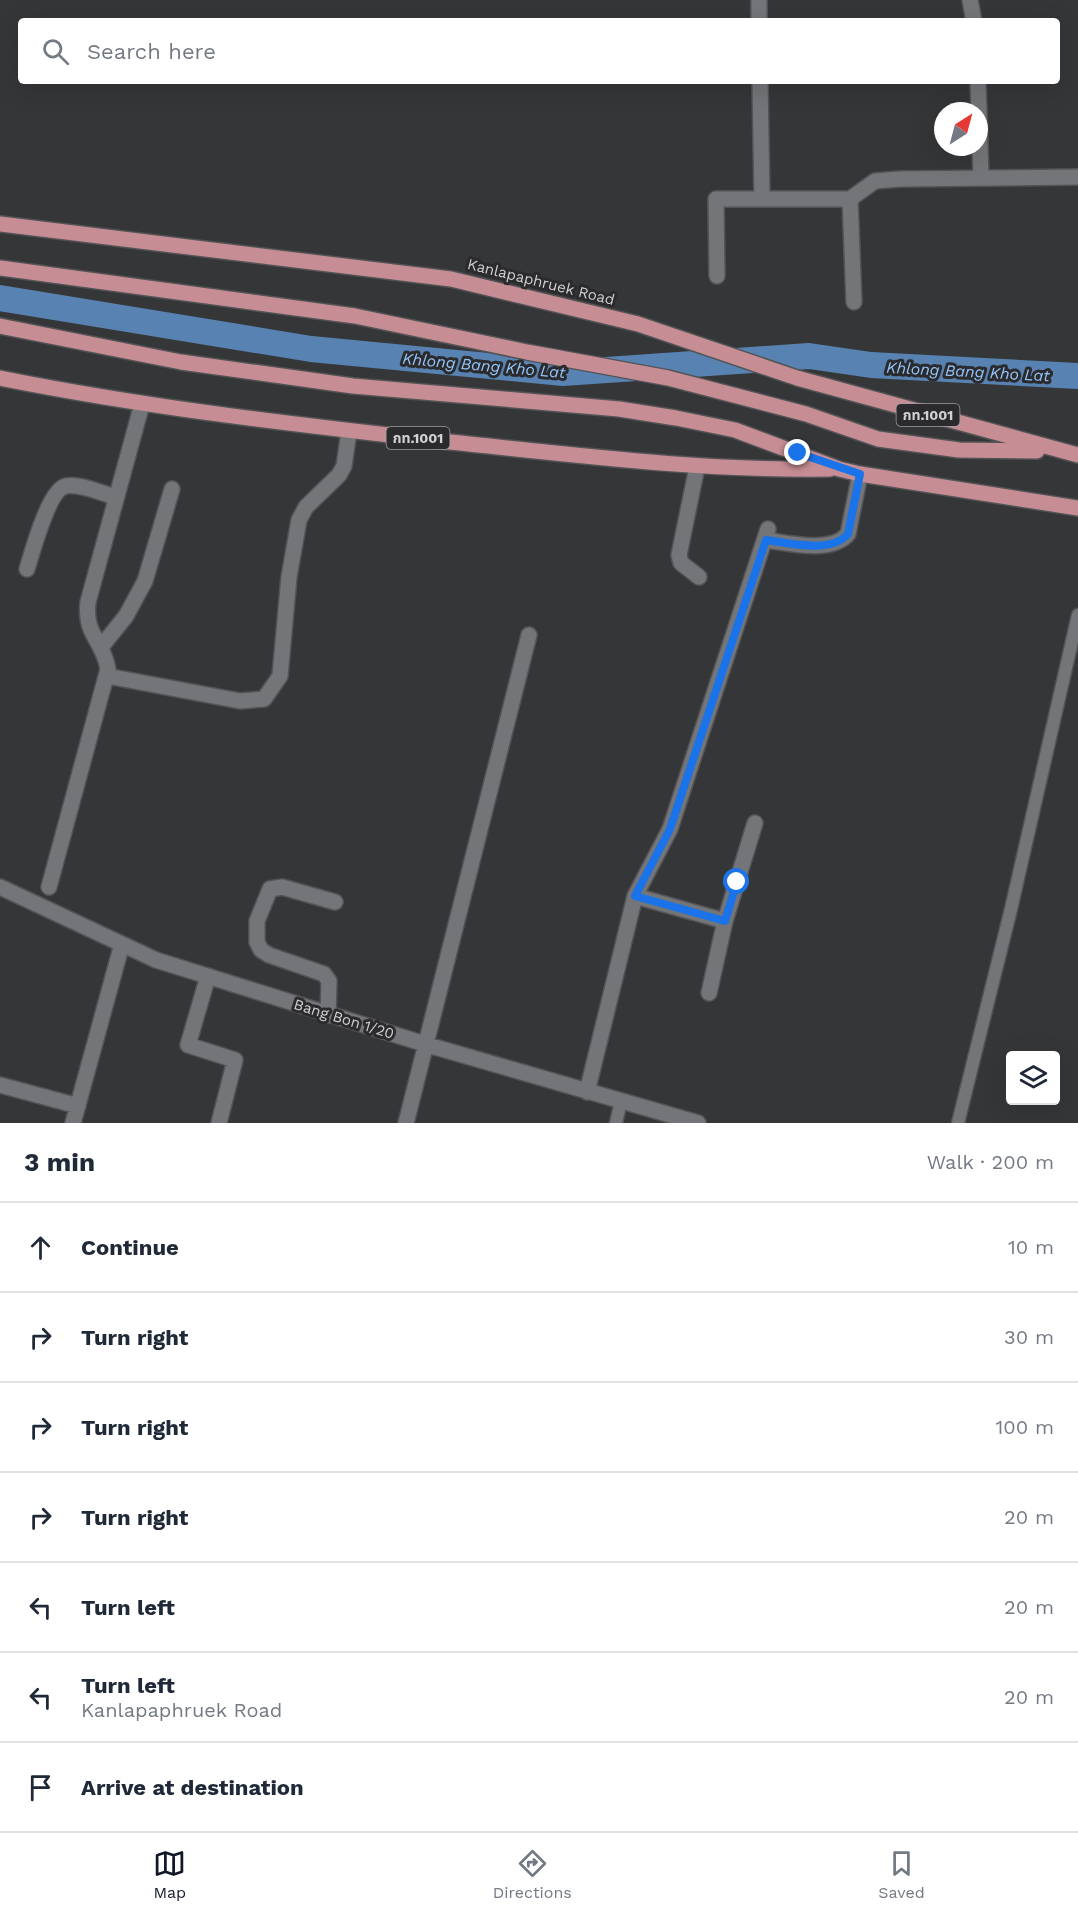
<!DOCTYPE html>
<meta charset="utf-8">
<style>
:root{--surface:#fff;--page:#f6f6f7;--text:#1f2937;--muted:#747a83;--line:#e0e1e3;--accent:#111827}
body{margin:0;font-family:"Work Sans","Noto Sans Thai",sans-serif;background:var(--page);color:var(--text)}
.controls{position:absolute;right:18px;bottom:18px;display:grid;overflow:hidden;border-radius:6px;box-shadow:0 6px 24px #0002}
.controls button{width:54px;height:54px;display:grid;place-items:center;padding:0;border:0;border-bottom:2px solid var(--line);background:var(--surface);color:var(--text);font:30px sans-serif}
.compass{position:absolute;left:934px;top:102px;width:54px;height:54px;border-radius:50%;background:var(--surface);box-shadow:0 6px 24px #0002;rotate:36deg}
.stop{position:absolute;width:18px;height:18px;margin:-14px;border:4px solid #1a73e8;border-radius:50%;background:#fff}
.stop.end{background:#1a73e8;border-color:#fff;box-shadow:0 2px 6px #0008}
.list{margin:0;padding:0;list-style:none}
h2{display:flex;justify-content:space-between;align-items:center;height:78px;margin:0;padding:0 24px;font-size:26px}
h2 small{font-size:20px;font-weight:400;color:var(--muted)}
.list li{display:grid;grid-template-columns:39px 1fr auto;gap:18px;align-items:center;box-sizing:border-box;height:90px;padding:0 24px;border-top:2px solid var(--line)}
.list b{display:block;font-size:22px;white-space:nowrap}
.list p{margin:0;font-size:20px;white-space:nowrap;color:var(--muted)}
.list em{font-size:20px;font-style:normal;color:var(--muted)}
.icon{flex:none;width:33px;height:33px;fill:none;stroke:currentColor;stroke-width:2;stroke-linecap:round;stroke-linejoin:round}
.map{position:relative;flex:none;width:1078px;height:1123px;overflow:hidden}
.search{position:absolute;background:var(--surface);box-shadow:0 6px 24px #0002;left:18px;right:18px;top:18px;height:66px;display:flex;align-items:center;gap:15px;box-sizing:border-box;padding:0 21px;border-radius:6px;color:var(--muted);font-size:22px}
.sheet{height:708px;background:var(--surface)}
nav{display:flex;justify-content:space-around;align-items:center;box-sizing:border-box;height:84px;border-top:2px solid var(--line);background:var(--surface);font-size:16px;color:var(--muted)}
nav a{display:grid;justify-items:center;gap:3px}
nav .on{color:var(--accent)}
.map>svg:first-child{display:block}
</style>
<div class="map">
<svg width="1078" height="1123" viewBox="0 0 1078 1123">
<rect width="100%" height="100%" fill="#353638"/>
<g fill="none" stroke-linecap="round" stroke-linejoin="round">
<path stroke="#5782b1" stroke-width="26" d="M0,298l311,51 252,24 246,-17 62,9 207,11"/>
<g stroke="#535356" stroke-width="15">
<path id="service" d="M616,1123l5,-22
M958,1123l53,-214 67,-294"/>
</g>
<g stroke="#535356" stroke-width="18">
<path id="minor" d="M759,0v21
M970,0l4,21
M760,81l2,117
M978,81l3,97
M850,199l4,103
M717,276l-1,-77h134l25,-18 25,-2 178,-2
M697,467l-18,88 2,8 18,14
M766,540c23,3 65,14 82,-6l12,-60
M27,569c5,-16 22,-80 39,-83 14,-3 37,8 50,11
M101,647l25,-31 19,-35 27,-92
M107,676l133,25 24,-2 16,-23 9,-99 10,-57 7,-13 33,-32 5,-9 5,-35
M0,887l156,73 272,85 270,78
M49,887l59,-218c-5,-30 -24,-33 -20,-67l54,-198
M635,896l90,25 30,-98
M208,976l-20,69 47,15 -16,63
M709,993l16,-72
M328,1015l1,-34 -5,-7 -55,-19 -8,-5 -4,-8v-21l13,-32 12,-2 53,15
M0,1085l78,21
M587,1092l48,-196 35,-67 98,-300
M73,1123l49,-179
M406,1123l123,-488"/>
</g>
<g stroke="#535356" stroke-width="18">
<path id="primary" d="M0,224l451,55 187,45 159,54 281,77
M0,268l355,48 172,36 141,26 138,36 72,25 81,11 78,1
M0,326l181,36 172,24 266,23 57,9 59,12 104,39 21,5 218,34
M0,378c149,30 299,47 450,64 127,13 252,29 380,27"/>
</g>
<use href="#service" stroke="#747578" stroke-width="12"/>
<use href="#minor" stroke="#747578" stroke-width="15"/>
<use href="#primary" stroke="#c68e94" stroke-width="15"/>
</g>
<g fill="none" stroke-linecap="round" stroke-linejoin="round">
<path stroke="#1a73e8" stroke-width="8" d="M737,882l-12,39 -90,-25 35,-67 96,-289c23,3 65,14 82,-6l12,-60 -62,-21"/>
</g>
<g text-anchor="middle" stroke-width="6" stroke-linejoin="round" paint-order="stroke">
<g fill="#2b2b2e" stroke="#9f9fa2" stroke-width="1.5">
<rect x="896.5" y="404" width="63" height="22" rx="4.5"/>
<rect x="386.5" y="427" width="63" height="22" rx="4.5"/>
</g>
<g font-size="14" font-weight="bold" fill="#d1d1d3">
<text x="928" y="420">กท.1001</text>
<text x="418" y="443">กท.1001</text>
</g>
<g font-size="15" fill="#d1d1d3" stroke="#2b2b2e">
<text transform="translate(541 282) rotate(14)" y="5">Kanlapaphruek Road</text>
<text transform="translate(344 1019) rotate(17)" y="5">Bang Bon 1/20</text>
</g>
<g font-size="16" font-style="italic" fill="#93c5fb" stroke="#2b2b2e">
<text transform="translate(484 365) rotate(5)" y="6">Khlong Bang Kho Lat</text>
<text transform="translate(968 371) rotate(3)" y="6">Khlong Bang Kho Lat</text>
</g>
</g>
</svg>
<div class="controls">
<button><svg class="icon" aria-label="layers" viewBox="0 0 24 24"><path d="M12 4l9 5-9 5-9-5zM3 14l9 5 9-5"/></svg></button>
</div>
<svg class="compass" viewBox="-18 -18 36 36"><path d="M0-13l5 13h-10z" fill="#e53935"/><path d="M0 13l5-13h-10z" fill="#747a83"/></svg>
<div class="stop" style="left:737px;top:882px"></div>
<div class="stop end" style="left:798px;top:453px"></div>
<div class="search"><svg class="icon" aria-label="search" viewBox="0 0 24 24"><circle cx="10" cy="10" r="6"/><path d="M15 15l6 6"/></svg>Search here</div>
</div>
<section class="sheet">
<h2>3 min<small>Walk · 200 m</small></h2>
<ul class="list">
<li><svg class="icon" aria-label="ahead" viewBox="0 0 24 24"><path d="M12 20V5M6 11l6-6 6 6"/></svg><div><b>Continue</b></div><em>10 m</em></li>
<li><svg class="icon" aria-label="right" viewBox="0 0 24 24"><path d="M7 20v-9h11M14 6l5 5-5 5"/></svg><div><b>Turn right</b></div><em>30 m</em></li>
<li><svg class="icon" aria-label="right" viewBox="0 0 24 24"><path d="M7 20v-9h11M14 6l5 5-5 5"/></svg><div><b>Turn right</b></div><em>100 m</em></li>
<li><svg class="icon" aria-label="right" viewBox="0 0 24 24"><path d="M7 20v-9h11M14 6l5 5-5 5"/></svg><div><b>Turn right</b></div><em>20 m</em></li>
<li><svg class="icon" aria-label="left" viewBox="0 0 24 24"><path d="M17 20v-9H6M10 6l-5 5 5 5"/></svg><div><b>Turn left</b></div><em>20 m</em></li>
<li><svg class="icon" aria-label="left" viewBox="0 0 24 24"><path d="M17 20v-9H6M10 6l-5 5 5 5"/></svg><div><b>Turn left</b><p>Kanlapaphruek Road</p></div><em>20 m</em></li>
<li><svg class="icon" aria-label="arrive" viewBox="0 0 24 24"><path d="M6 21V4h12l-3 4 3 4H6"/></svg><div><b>Arrive at destination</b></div></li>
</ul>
</section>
<nav>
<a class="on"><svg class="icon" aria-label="map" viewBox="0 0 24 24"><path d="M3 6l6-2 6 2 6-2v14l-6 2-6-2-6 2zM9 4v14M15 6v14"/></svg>Map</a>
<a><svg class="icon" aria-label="directions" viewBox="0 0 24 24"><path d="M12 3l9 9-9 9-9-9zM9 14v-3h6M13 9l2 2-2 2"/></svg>Directions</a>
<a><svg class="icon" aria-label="saved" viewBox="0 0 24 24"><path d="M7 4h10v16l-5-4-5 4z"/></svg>Saved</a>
</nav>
